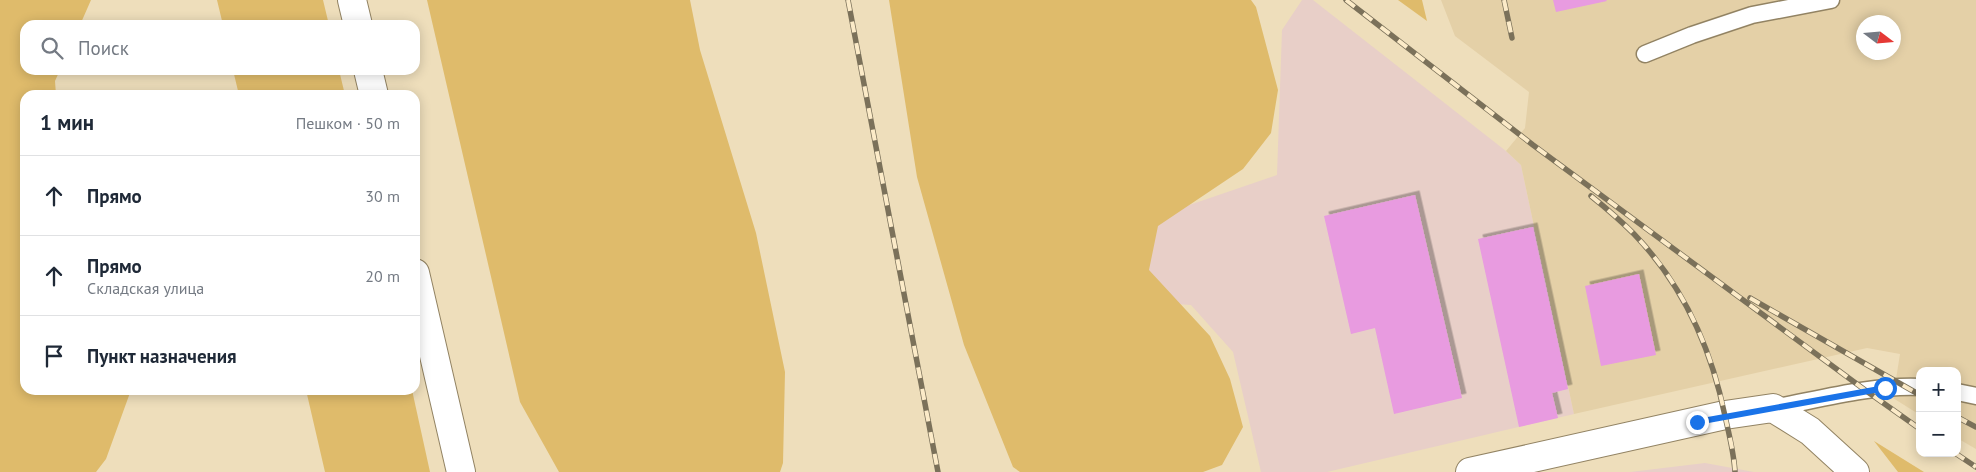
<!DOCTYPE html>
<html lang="ru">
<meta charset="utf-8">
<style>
:root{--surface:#fff;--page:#f6f6f7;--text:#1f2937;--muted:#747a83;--line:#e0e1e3}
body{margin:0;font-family:"PT Sans",sans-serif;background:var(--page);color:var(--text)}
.controls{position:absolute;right:15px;bottom:15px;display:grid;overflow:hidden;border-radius:10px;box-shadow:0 2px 12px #0003}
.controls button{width:45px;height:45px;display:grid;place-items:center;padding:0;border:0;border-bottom:1px solid var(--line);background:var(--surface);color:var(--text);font:25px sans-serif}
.compass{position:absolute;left:1856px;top:15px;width:45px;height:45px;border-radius:50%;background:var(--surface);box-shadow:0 2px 12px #0003;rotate:106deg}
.stop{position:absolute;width:15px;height:15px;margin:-11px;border:4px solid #1a73e8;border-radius:50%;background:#fff}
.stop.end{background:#1a73e8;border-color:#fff;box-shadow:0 1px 5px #0008}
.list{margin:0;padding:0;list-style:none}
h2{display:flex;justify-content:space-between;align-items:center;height:65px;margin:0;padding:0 20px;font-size:21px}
h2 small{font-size:16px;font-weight:400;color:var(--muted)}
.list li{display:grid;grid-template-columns:32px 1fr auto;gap:15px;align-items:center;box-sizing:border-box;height:80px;padding:0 20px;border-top:1px solid var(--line)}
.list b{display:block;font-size:19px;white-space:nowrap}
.list p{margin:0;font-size:16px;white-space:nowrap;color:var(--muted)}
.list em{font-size:16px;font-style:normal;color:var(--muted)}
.icon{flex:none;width:28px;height:28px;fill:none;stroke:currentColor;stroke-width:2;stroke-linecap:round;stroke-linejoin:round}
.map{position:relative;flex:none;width:1976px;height:472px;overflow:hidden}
.search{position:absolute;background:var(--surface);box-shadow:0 2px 12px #0003;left:20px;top:20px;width:400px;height:55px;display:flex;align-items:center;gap:12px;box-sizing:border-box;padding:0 18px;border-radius:15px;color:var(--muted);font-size:19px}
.panel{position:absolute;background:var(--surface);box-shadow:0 2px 12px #0003;left:20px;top:90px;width:400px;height:305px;border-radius:15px}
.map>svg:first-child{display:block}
</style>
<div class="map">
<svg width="1976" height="472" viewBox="0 0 1976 472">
<defs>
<filter id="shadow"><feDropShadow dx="4.5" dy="-4.5" stdDeviation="0" flood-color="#0004"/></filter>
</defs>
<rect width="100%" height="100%" fill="#eedebb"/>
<path fill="#e8cfc8" d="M1302,0h11l193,151 15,14 53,249 -247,58h-66l-28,-120 -42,-47 -61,-4 -2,-75 149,-51 5,-145z
M1705,463l49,9h-124z"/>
<path fill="#e4d0a7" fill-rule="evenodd" d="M1441,0h535v449l-19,-11v-67h-37v44l-27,-17 7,-44 -33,-6 -293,66 -53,-249 -15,-14 19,-23 4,-36 -74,-56zM1864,22h30v30h-30z"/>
<path fill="#dfbb6b" d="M0,0h91l-11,25h-55v45h35l-5,11 1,14h-31v295h106l-25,69 -10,13h-96z
M217,0h106l6,25h-106z
M427,0h263l10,50 56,183 29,139 -2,91 -3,9h-221l-39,-70z
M889,0h362l5,7 22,83 -7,43 -28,36 -85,57 -9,44 61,66 20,43 13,48 -21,38 -19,7h-183l-7,-5 -49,-122 -47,-168z
M1398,0h24l5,21z
M233,70h106l6,25h-106z
M306,390h106l18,82h-105z
M1874,441l50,31h-26z"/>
<path fill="#e89be0" filter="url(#shadow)" d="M1553,0h53l1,1 -51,11z
M1415,195l47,203 -68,16 -19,-86 -24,6 -27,-118z
M1533,227l35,162 -16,4 6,25 -39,9 -41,-188z
M1639,274l17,81 -55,11 -16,-80z"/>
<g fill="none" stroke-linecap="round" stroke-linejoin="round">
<g stroke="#928363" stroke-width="19">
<path id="service" d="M1645,54l47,-19 60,-20 79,-15
M1957,392l19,4
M1773,408c48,-9 98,-23 147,-21"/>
</g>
<g stroke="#928363" stroke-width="30">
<path id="tertiary" d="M1470,472l255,-57 48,-7 37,23 45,41"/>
</g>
<g stroke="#928363" stroke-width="30">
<path id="primary" d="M352,0l6,25
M368,70l6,25
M415,273l46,199"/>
</g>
<use href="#service" stroke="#fff" stroke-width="16"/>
<use href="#tertiary" stroke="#fff" stroke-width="28"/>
<use href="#primary" stroke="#fff" stroke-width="28"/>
<g stroke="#7b715a" stroke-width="5.5">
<path id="rail" d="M848,0l90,472
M1346,0l187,145 332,245 55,39
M1504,0l8,38
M1591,196c15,12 30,25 43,38 49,51 77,113 91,182 4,18 9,37 10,56
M1750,298l170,97
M1957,417l19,10
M1955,453l21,14"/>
</g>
<use href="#rail" stroke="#fcebc8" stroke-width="4" stroke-dasharray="11" stroke-linecap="butt"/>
</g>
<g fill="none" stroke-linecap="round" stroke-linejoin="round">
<path stroke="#1a73e8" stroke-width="6" d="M1697,422l188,-34"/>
</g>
</svg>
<div class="controls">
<button>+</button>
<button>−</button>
</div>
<svg class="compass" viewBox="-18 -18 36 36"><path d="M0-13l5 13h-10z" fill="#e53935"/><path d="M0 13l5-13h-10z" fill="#747a83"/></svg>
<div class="stop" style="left:1885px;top:388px"></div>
<div class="stop end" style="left:1697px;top:422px"></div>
<div class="search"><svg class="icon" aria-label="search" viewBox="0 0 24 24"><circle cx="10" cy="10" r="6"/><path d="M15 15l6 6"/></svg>Поиск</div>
<section class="panel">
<h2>1 мин<small>Пешком · 50 m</small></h2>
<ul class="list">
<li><svg class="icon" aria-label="ahead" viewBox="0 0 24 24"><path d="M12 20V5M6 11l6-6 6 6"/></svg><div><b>Прямо</b></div><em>30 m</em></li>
<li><svg class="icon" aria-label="ahead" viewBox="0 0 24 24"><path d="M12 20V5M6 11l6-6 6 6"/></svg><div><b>Прямо</b><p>Складская улица</p></div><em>20 m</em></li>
<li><svg class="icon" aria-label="arrive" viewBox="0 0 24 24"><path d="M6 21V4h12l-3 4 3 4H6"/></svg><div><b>Пункт назначения</b></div></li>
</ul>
</section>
</div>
